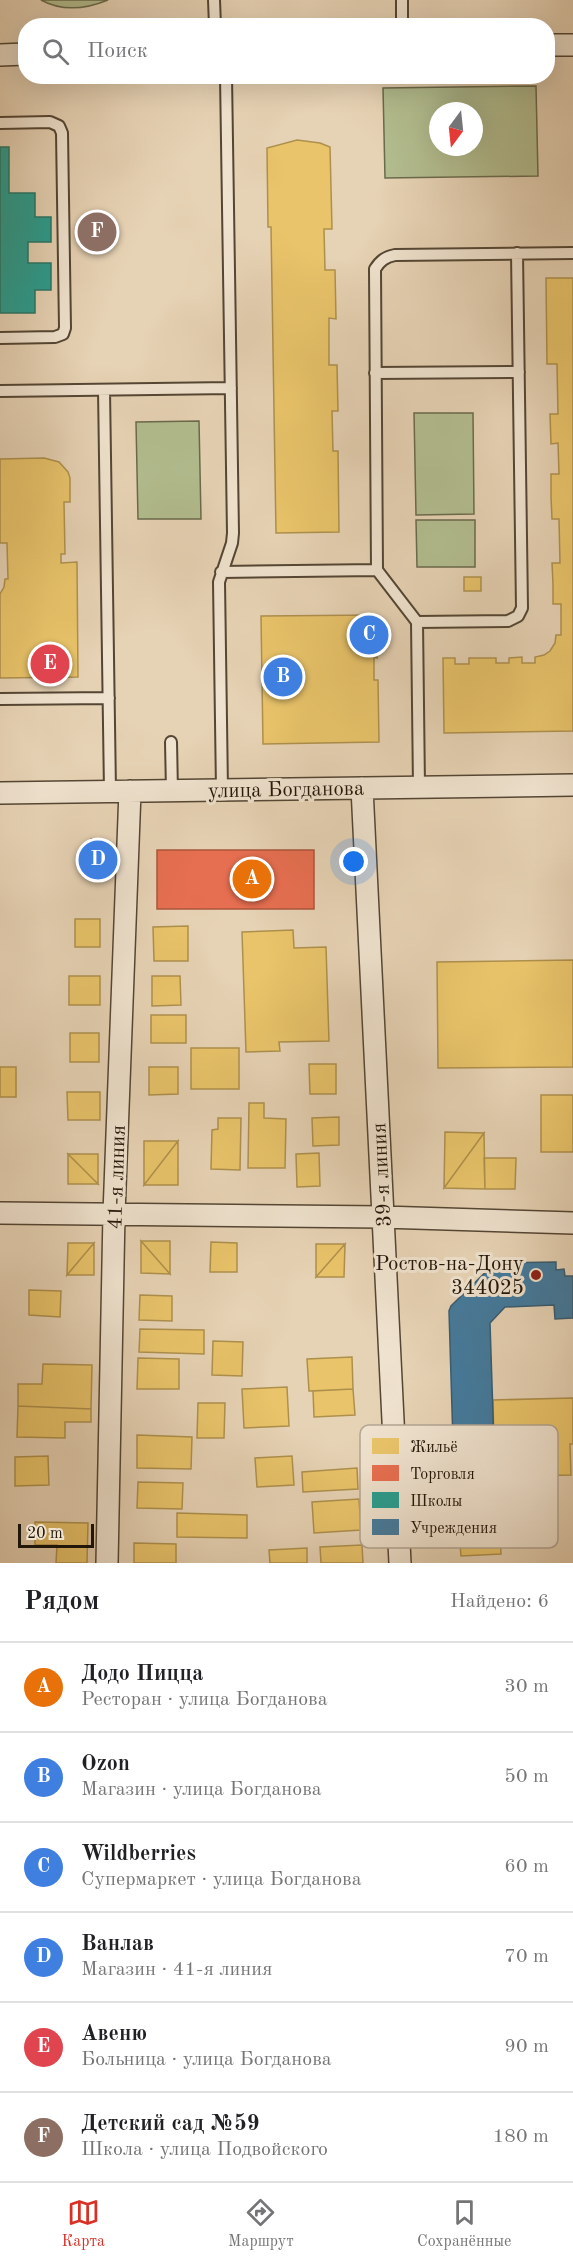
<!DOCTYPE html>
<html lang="ru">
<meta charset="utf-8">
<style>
:root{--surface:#fff;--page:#f2f2f2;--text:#202124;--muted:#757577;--line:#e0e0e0;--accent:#d93025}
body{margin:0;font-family:"Old Standard TT",serif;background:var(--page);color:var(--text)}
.compass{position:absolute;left:429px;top:102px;width:54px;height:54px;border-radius:50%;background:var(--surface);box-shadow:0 6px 24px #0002;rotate:195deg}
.scale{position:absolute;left:18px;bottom:15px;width:76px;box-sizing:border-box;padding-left:6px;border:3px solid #23170a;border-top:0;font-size:16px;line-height:21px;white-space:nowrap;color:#23170a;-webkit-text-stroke:4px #efe2ce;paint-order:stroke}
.you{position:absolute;left:354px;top:862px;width:21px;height:21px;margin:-15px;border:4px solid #fff;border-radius:50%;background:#1a73e8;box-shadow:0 0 0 9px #1a73e833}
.badge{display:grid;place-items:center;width:39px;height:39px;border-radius:50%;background:var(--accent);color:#fff;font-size:20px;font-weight:700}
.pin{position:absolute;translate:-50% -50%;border:3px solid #fff;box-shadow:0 2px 6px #0006}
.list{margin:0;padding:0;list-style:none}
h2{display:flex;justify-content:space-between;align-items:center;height:78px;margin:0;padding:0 24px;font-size:26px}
h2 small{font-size:20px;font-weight:400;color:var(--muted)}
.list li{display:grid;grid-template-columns:39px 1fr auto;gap:18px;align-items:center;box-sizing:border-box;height:90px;padding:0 24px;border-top:2px solid var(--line)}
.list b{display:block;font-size:22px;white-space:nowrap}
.list p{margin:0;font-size:20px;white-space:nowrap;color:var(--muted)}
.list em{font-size:20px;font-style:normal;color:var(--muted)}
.icon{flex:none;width:33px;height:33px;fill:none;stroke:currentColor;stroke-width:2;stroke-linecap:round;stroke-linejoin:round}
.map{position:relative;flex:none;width:573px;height:1563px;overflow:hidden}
.search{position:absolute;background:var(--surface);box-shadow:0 6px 24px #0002;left:18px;right:18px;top:18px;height:66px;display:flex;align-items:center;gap:15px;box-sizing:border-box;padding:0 21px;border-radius:24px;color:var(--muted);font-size:22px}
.sheet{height:618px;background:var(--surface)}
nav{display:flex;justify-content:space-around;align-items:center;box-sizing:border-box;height:84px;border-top:2px solid var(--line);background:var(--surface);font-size:16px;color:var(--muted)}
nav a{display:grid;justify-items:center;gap:3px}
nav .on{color:var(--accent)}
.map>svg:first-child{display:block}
</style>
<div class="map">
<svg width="573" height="1563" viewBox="0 0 573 1563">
<rect width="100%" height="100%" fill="#e6d2b4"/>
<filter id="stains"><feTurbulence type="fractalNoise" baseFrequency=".00333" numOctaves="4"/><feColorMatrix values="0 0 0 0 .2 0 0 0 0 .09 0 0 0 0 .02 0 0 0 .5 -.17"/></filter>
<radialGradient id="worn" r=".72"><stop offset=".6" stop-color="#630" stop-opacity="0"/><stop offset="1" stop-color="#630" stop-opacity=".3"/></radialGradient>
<path fill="#b2bd8f" stroke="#6a6a4c" stroke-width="1.5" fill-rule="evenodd" d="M41,0h67c-22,9 -45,12 -67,0z
M536,86l2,90 -153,2 -2,-90zM438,111h36v36h-36z
M414,413h59l1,101 -58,1z
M199,421l2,98h-63l-2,-97z
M416,520h59v47h-58z"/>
<path fill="#e9c46a" stroke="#ae904d" stroke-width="1.5" d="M297,140l23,3 10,4 2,82h-8l1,41h10l1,49 -7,-1v47h8l1,46h-6l1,40h5l1,81 -63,1 -5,-306h-3l-1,-79z
M546,278h27v453l-129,2 -1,-75h12v6h14v-6h27v5h13v-5l13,-1v6h13v-6l9,-2 6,-4 5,-8 1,-8h5v-31h-8v-20l-1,-21h8l-1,-44h-7l-1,-22v-23h8l-1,-31 -7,1 -1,-30h8l-1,-50h-10z
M44,458l15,4 9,10 2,6v24h-6l1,52h-4v9l16,-1 1,115 -78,1v-84l4,-7 1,-8h3l-1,-36h-7v-84z
M464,577h17v14h-17z
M377,615v43l-3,-1v23h4l1,62 -116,2 -2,-128z
M75,919h25v28h-25z
M188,926v35h-34l-1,-34z
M293,930l1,18 32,-1 3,94 -50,1 1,9 -34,1 -4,-120z
M573,960v107l-135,1 -1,-106z
M69,976h31v29h-31z
M152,976h28l1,29 -29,1z
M151,1015h35v28h-35z
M70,1033h29v29h-29z
M191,1048h48v41h-48z
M309,1064h27v30h-26z
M0,1067h16v30h-16z
M149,1067h29v27l-29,1z
M67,1092h33v28h-32z
M541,1095h32v57h-32z
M249,1103h15v15l22,1 -1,49h-37z
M339,1117v28l-26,1 -1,-28z
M218,1118h23l-1,52 -29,-1 1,-39 6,-1z
M445,1132l39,1 -40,55z
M484,1133l1,56 -41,-1z
M144,1141h34l-34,44z
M178,1141v44h-34z
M319,1153l1,33 -23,1 -1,-33z
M68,1154h30v30z
M68,1154l30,30h-30z
M484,1158h32l-1,31h-30z
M141,1241l29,33 -29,-1z
M141,1241h29v33z
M211,1242l26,1v29h-27z
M68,1243h26l-27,32z
M94,1243v32h-27z
M316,1244h29l-29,33z
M345,1244l-1,33h-28z
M29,1290l32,1 -1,26 -31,-2z
M140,1295l32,1v25l-33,-1z
M140,1329l64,1v24l-65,-2z
M213,1341l30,1 -1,34 -30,-1z
M352,1357l1,32 -44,2 -2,-32z
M138,1358l41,1v30h-42z
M43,1364l49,1 -1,44 -73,-3v-22h24z
M287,1387l2,39 -45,2 -2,-39z
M353,1389l2,26 -41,2 -1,-26z
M573,1398v46h-3l1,31 -42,1 -1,-30 -34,1 -1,-47z
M198,1403h27l-1,35h-27z
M18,1406l73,3v13h-26v16l-48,-1z
M137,1435l55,2 -1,32 -54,-1z
M48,1456l1,29 -34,1v-29z
M292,1456l2,29 -37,2 -2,-29z
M357,1468l1,21 -55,3 -1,-20z
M138,1482l45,1 -1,26 -45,-1z
M359,1499l2,31 -47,3 -2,-31z
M177,1513l70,2v23l-70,-1z
M35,1522l53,1 -1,40h-31l1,-18h-22z
M500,1530l1,24 -40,2 -2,-24z
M134,1543l42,1v19h-42z
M362,1545l1,18h-42l-1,-16z
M307,1548v15h-37l-1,-13z"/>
<path fill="#e76f51" stroke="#ac553c" stroke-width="1.5" d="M91,839h11v31l-11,-1z
M157,850h157v59h-157z"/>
<path fill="#2a9d8f" stroke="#287567" stroke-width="1.5" d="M0,147h9v46h26v24h16v25h-23v21h23v27h-16v23h-35z"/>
<path fill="#457b9d" stroke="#3b5d71" stroke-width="1.5" d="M556,1262v8l8,-1 1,7h8v42l-18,1 -1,-14 -49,2 -15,16 6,184 -41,2 -6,-198 2,-5 44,-43z"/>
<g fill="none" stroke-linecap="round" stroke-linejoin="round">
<g stroke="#544634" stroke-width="14">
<path id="service" d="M214,0l1,26
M402,0v26
M0,123l50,-1 9,4 3,7 3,195 -2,6 -8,3 -55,1
M375,373l144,-1
M104,390l6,401
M0,391l231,-3
M221,572l156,-2
M417,622l91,-1 10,-5 4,-8 -5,-355
M0,699l109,-1
M171,742l1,49
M419,787l-2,-165 -40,-52 -2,-301c5,-8 10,-12 20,-14l178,-2
M222,790l-3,-208 13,-39 1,-10 -7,-457"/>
</g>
<g stroke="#544634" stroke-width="24">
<path id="minor" d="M548,45h25
M0,55l26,-1
M362,788l38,775
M0,793l573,-8
M0,1213l383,4 190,6
M107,1563l7,-349 16,-423"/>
</g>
<use href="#service" stroke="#efe2ce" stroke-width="10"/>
<use href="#minor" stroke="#efe2ce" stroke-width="21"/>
</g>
<circle fill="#8f2418" stroke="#efe2ce" stroke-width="2" cx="536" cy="1275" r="6"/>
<g text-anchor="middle" stroke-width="6" stroke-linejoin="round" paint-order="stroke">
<g font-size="21" fill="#23170a" stroke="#efe2ce">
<text transform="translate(286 789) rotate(-1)" y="7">улица Богданова</text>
<text transform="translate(381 1175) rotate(-93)" y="7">39-я линия</text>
<text transform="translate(116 1177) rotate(-88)" y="7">41-я линия</text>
</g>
<g font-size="21" fill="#23170a" stroke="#efe2ce" text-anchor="end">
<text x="524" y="1270">Ростов-на-Дону<tspan x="524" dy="24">344025</tspan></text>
</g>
</g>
<rect x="360" y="1425" width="198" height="123" rx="9" fill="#efe2ce" stroke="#b2a593" stroke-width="1.5"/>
<rect x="372" y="1438" width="27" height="16" fill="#e9c46a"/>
<rect x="372" y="1465" width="27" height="16" fill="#e76f51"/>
<rect x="372" y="1492" width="27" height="16" fill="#2a9d8f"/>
<rect x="372" y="1519" width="27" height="16" fill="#457b9d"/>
<g font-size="16" fill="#23170a">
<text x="410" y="1452">Жильё</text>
<text x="410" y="1479">Торговля</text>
<text x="410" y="1506">Школы</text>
<text x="410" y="1533">Учреждения</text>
</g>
<rect width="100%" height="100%" filter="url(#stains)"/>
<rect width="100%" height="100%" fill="url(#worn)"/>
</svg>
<svg class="compass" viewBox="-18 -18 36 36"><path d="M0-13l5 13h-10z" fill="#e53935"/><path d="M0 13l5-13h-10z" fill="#757577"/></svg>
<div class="scale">20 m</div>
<div class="you"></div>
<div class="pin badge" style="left:252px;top:879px;background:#e8710a">A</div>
<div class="pin badge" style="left:283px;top:677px;background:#3f7fe0">B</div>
<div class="pin badge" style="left:369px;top:635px;background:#3f7fe0">C</div>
<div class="pin badge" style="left:98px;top:860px;background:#3f7fe0">D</div>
<div class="pin badge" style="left:50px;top:664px;background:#e0444e">E</div>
<div class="pin badge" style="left:97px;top:232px;background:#8d6e63">F</div>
<div class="search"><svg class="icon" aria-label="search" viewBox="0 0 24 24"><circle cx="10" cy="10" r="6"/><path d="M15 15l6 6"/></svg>Поиск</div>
</div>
<section class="sheet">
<h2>Рядом<small>Найдено: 6</small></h2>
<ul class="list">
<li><span class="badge" style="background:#e8710a">A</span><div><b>Додо Пицца</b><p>Ресторан · улица Богданова</p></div><em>30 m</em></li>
<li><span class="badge" style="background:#3f7fe0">B</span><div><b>Ozon</b><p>Магазин · улица Богданова</p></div><em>50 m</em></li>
<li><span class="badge" style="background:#3f7fe0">C</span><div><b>Wildberries</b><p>Супермаркет · улица Богданова</p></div><em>60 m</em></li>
<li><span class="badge" style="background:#3f7fe0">D</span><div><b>Ванлав</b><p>Магазин · 41-я линия</p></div><em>70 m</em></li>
<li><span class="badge" style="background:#e0444e">E</span><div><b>Авеню</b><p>Больница · улица Богданова</p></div><em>90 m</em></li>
<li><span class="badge" style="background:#8d6e63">F</span><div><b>Детский сад №59</b><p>Школа · улица Подвойского</p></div><em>180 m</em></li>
</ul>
</section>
<nav>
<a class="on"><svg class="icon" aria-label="map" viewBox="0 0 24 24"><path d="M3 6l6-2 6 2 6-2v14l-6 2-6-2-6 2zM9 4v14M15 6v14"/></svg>Карта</a>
<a><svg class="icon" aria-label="directions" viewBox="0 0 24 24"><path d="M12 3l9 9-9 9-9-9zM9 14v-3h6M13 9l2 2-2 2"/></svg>Маршрут</a>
<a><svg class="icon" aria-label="saved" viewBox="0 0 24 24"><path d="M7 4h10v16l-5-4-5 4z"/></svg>Сохранённые</a>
</nav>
